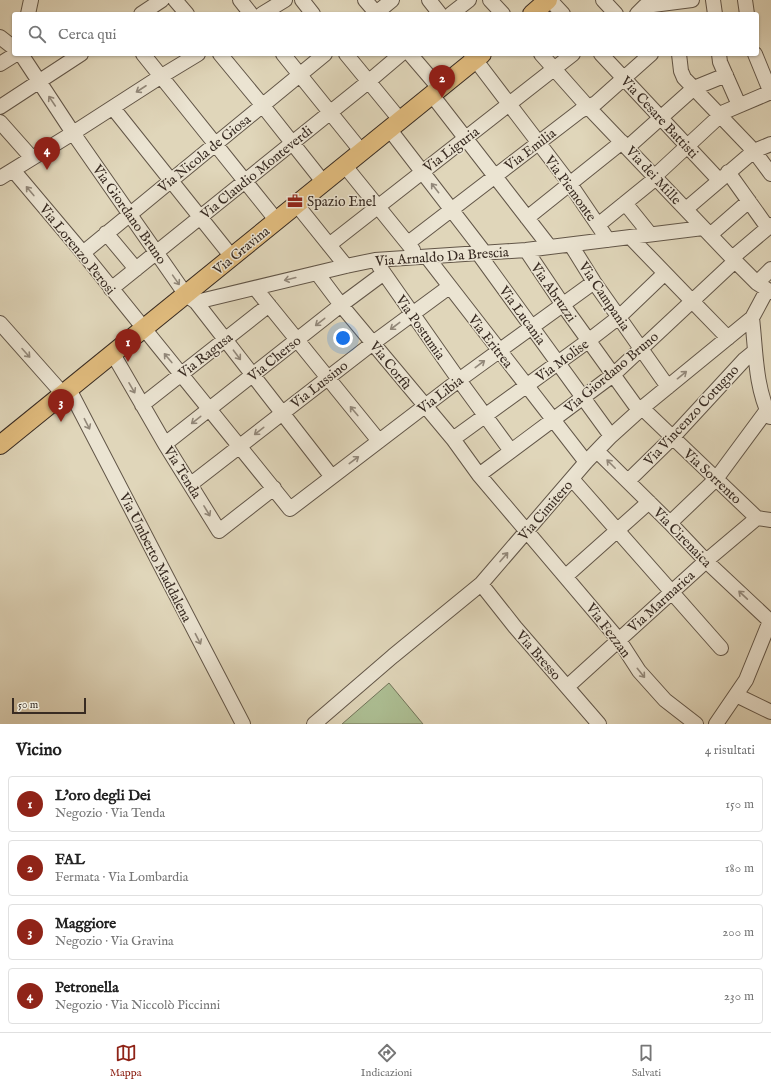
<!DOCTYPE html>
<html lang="it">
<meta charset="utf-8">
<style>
:root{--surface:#fff;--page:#f2f2f2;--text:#222;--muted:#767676;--line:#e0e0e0;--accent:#8f2418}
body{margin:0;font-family:"IM FELL English",serif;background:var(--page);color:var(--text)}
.scale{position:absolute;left:12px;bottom:10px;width:74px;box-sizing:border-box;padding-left:4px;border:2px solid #382b22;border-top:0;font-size:11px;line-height:14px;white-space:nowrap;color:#382b22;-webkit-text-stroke:3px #ebe4d2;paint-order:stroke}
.you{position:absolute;left:343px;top:338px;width:14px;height:14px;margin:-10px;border:3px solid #fff;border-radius:50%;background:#1a73e8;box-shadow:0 0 0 6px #1a73e833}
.badge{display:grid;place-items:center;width:26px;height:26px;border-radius:50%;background:var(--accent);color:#fff;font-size:13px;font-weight:700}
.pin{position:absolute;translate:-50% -33px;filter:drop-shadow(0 1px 2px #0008)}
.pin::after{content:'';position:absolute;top:21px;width:14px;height:12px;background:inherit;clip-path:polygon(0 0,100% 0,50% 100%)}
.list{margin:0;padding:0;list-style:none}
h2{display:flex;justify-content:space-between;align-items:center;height:52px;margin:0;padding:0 16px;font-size:17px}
h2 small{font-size:13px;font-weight:400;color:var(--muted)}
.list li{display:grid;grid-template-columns:26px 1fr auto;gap:12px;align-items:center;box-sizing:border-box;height:56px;margin:0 8px 8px;padding:0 8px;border:1px solid var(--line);border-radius:4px}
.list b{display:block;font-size:15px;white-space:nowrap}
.list p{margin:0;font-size:13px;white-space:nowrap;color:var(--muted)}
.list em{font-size:13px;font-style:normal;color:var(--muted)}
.icon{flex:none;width:22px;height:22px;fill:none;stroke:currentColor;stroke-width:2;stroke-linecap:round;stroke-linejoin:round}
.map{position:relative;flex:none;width:771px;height:724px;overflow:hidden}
.search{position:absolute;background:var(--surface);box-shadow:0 1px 3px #0004;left:12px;right:12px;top:12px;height:44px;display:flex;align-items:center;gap:10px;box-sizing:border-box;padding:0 14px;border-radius:4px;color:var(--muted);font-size:15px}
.sheet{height:308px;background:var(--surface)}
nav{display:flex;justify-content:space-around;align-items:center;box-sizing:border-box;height:56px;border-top:1px solid var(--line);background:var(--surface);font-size:11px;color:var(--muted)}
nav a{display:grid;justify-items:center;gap:2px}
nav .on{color:var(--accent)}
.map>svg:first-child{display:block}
</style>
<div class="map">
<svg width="771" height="724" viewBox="0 0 771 724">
<rect width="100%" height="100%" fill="#e0d6ba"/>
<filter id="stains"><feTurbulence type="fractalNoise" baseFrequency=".005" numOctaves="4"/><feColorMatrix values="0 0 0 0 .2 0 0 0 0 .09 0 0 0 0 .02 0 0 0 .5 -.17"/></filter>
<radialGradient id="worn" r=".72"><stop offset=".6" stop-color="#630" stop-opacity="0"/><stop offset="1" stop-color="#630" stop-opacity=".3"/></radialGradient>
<path fill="#adbf94" stroke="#72755b" d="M389,683l34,41h-81z"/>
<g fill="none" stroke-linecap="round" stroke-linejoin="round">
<g stroke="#625648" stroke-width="16">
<path id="minor" d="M175,0l12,14
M240,0l11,14
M302,0l11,14
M365,0l12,14
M429,0l11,14
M490,0l13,14
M550,0l13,14
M603,0l13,14
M713,0l2,14
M745,0l2,14
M28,14l3,-14
M141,14l21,-14
M262,14l23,-14
M375,14l17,-14
M451,14l18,-14
M637,14l8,-8 47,-6
M0,37l14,11
M21,54l52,79 113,162 10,7 150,-36 29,-6 151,-10 177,-22
M143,54l134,167
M220,54l43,52 61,77
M283,54l79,98
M346,54l55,67
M410,54l30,35
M471,54l99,130 38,56
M541,54l47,53 147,154 22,22 14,9
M601,54l118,126
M679,54l2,17 3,7 70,73 17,23
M719,54l1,8 19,43
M755,54l16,39
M0,64l16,-10
M432,95l117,151
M0,107l81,-53
M113,108l119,149
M0,122l32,36
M390,130l94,122
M628,147l66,-59 32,-13
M345,166l68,84
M13,170l70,83 207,256 169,-129 135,-98
M728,172l40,56
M655,176l69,-64 47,-20
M0,178l73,-45 87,-56 38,-23
M625,203l25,31
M297,205l49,61
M686,209l68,-58 17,-7
M527,218l95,-76
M598,225l58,-47
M106,233l30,36
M710,235l39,-34
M630,237l62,64 36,37
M408,243l172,-132 16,-8 55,-49
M329,245l244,-191
M571,245l23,37 74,105
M526,250l37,55 72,100 7,3 115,110 14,2
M83,253l242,-199
M478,253l133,183
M427,257l159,205
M732,258l39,-33
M379,266l80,114 52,71
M317,273l24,32 112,134 26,36 140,165 20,31 26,29 31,24
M757,283l14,-14
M255,288l124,153
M111,289l257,-207 33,-28
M196,302l136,175
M752,318c4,34 3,68 18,99
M0,323l63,71
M113,354l52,90 54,87 55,-43
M69,389l174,335
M142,405l127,-100
M453,439l135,-98 31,-24 46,-44
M165,444l176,-139 43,-32
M597,451l73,72 36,38 65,61
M479,475l134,-100 122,-114
M572,479l149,169
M628,481l44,-43 72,-78 11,-9
M191,484l182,-141 76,-56
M670,523l46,-44 51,-69
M566,576l83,-74
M481,584l34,43 84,97
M567,687l139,-126 51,-43
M736,695l35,17
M314,724l79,-68 88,-72 105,-122 25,-26 31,-28 110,-90 15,-28
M716,724l30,-44 24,-59"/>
</g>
<g stroke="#382b22" stroke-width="20">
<path id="major" d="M532,14l16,-14
M0,445l482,-391"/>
</g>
<use href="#minor" stroke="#ebe4d2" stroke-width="14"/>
<use href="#major" stroke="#e0bb7d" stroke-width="18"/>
</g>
<defs><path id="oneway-shaft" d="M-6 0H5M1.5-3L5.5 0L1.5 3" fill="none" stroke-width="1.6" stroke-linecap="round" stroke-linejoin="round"/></defs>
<g stroke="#92887a">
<use href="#oneway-shaft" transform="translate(141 89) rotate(147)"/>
<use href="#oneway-shaft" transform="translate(52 101) rotate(-124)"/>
<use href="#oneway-shaft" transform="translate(435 188) rotate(-128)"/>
<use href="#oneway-shaft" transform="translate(30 191) rotate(-130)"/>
<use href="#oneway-shaft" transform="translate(290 279) rotate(166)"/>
<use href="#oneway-shaft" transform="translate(176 280) rotate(55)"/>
<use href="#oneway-shaft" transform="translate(320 322) rotate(142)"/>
<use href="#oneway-shaft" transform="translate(395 326) rotate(143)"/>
<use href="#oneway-shaft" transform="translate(26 353) rotate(48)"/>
<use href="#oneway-shaft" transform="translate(237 355) rotate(53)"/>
<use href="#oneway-shaft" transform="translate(168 358) rotate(-130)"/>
<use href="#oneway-shaft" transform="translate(480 364) rotate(-37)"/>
<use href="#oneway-shaft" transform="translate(682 375) rotate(-39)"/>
<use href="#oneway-shaft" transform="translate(132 388) rotate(60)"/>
<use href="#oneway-shaft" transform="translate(354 411) rotate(-130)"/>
<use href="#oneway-shaft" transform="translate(196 420) rotate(142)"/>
<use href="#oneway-shaft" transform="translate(87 424) rotate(63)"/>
<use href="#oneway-shaft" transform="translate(259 431) rotate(142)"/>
<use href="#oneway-shaft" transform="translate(354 460) rotate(-37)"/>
<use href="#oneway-shaft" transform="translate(611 464) rotate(-135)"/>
<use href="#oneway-shaft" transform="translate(207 511) rotate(59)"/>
<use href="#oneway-shaft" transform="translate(504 557) rotate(-49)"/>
<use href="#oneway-shaft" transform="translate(743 595) rotate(-137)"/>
<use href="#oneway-shaft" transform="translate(198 639) rotate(63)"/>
<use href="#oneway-shaft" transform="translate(641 673) rotate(51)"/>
</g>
<defs>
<g id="office-bare" transform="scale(1.2)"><path d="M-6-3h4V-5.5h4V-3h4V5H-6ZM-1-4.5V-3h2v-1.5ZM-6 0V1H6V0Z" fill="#8f2418" stroke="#ebe4d2" stroke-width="2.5" paint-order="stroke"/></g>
</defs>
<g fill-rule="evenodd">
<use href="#office-bare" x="295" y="201"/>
</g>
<g text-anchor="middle" stroke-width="3" stroke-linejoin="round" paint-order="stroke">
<g font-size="14" fill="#382b22" stroke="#ebe4d2">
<text transform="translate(660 117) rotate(47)" y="5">Via Cesare Battisti</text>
<text transform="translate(451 149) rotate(-37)" y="5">Via Liguria</text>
<text transform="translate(530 149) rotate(-37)" y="5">Via Emilia</text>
<text transform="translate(204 153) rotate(-39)" y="5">Via Nicola de Giosa</text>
<text transform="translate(256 172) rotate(-39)" y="5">Via Claudio Monteverdi</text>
<text transform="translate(654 175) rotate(47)" y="5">Via dei Mille</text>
<text transform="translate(571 188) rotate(54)" y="5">Via Piemonte</text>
<text transform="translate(130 214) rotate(55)" y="5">Via Giordano Bruno</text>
<text transform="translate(78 249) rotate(51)" y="5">Via Lorenzo Perosi</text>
<text transform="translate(241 250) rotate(-39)" y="5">Via Gravina</text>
<text transform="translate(442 256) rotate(-4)" y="5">Via Arnaldo Da Brescia</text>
<text transform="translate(554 292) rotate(55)" y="5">Via Abruzzi</text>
<text transform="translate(605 296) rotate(56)" y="5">Via Campania</text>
<text transform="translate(523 315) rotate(54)" y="5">Via Lucania</text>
<text transform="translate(421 327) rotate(55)" y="5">Via Postumia</text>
<text transform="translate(491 341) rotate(52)" y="5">Via Eritrea</text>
<text transform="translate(205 355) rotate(-38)" y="5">Via Ragusa</text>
<text transform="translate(274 358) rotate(-39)" y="5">Via Cherso</text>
<text transform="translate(562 360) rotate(-36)" y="5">Via Molise</text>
<text transform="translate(391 365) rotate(51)" y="5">Via Corfù</text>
<text transform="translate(611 372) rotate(-40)" y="5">Via Giordano Bruno</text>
<text transform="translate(319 384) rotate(-38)" y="5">Via Lussino</text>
<text transform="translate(440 394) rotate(-37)" y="5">Via Libia</text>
<text transform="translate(691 415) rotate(-47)" y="5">Via Vincenzo Cotugno</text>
<text transform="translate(183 472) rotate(58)" y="5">Via Tenda</text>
<text transform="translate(713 476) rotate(43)" y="5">Via Sorrento</text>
<text transform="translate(545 510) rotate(-49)" y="5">Via Cimitero</text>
<text transform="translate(683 537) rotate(46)" y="5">Via Cirenaica</text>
<text transform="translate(156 557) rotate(63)" y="5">Via Umberto Maddalena</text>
<text transform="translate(661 601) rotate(-42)" y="5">Via Marmarica</text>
<text transform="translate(609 630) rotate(53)" y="5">Via Fezzan</text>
<text transform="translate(539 655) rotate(49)" y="5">Via Bresso</text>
</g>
<g font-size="14" fill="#382b22" stroke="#ebe4d2" text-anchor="start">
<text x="307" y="206">Spazio Enel</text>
</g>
</g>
<rect width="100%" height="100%" filter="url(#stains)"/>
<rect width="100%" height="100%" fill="url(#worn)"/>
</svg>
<div class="scale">50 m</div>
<div class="you"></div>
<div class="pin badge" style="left:128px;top:362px">1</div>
<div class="pin badge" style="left:442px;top:98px">2</div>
<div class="pin badge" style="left:61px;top:422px">3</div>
<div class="pin badge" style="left:47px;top:170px">4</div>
<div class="search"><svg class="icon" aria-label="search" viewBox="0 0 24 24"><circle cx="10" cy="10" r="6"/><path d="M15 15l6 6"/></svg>Cerca qui</div>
</div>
<section class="sheet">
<h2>Vicino<small>4 risultati</small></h2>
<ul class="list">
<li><span class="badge">1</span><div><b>L'oro degli Dei</b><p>Negozio · Via Tenda</p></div><em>150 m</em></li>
<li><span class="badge">2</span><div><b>FAL</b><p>Fermata · Via Lombardia</p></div><em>180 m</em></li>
<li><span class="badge">3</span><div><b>Maggiore</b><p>Negozio · Via Gravina</p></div><em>200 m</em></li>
<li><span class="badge">4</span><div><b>Petronella</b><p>Negozio · Via Niccolò Piccinni</p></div><em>230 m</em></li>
</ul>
</section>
<nav>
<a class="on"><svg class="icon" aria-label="map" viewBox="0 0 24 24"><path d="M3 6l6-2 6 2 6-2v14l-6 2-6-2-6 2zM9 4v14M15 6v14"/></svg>Mappa</a>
<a><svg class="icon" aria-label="directions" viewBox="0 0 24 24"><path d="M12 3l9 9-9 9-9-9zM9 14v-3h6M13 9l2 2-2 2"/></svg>Indicazioni</a>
<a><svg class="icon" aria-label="saved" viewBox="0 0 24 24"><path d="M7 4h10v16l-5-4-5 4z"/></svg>Salvati</a>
</nav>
